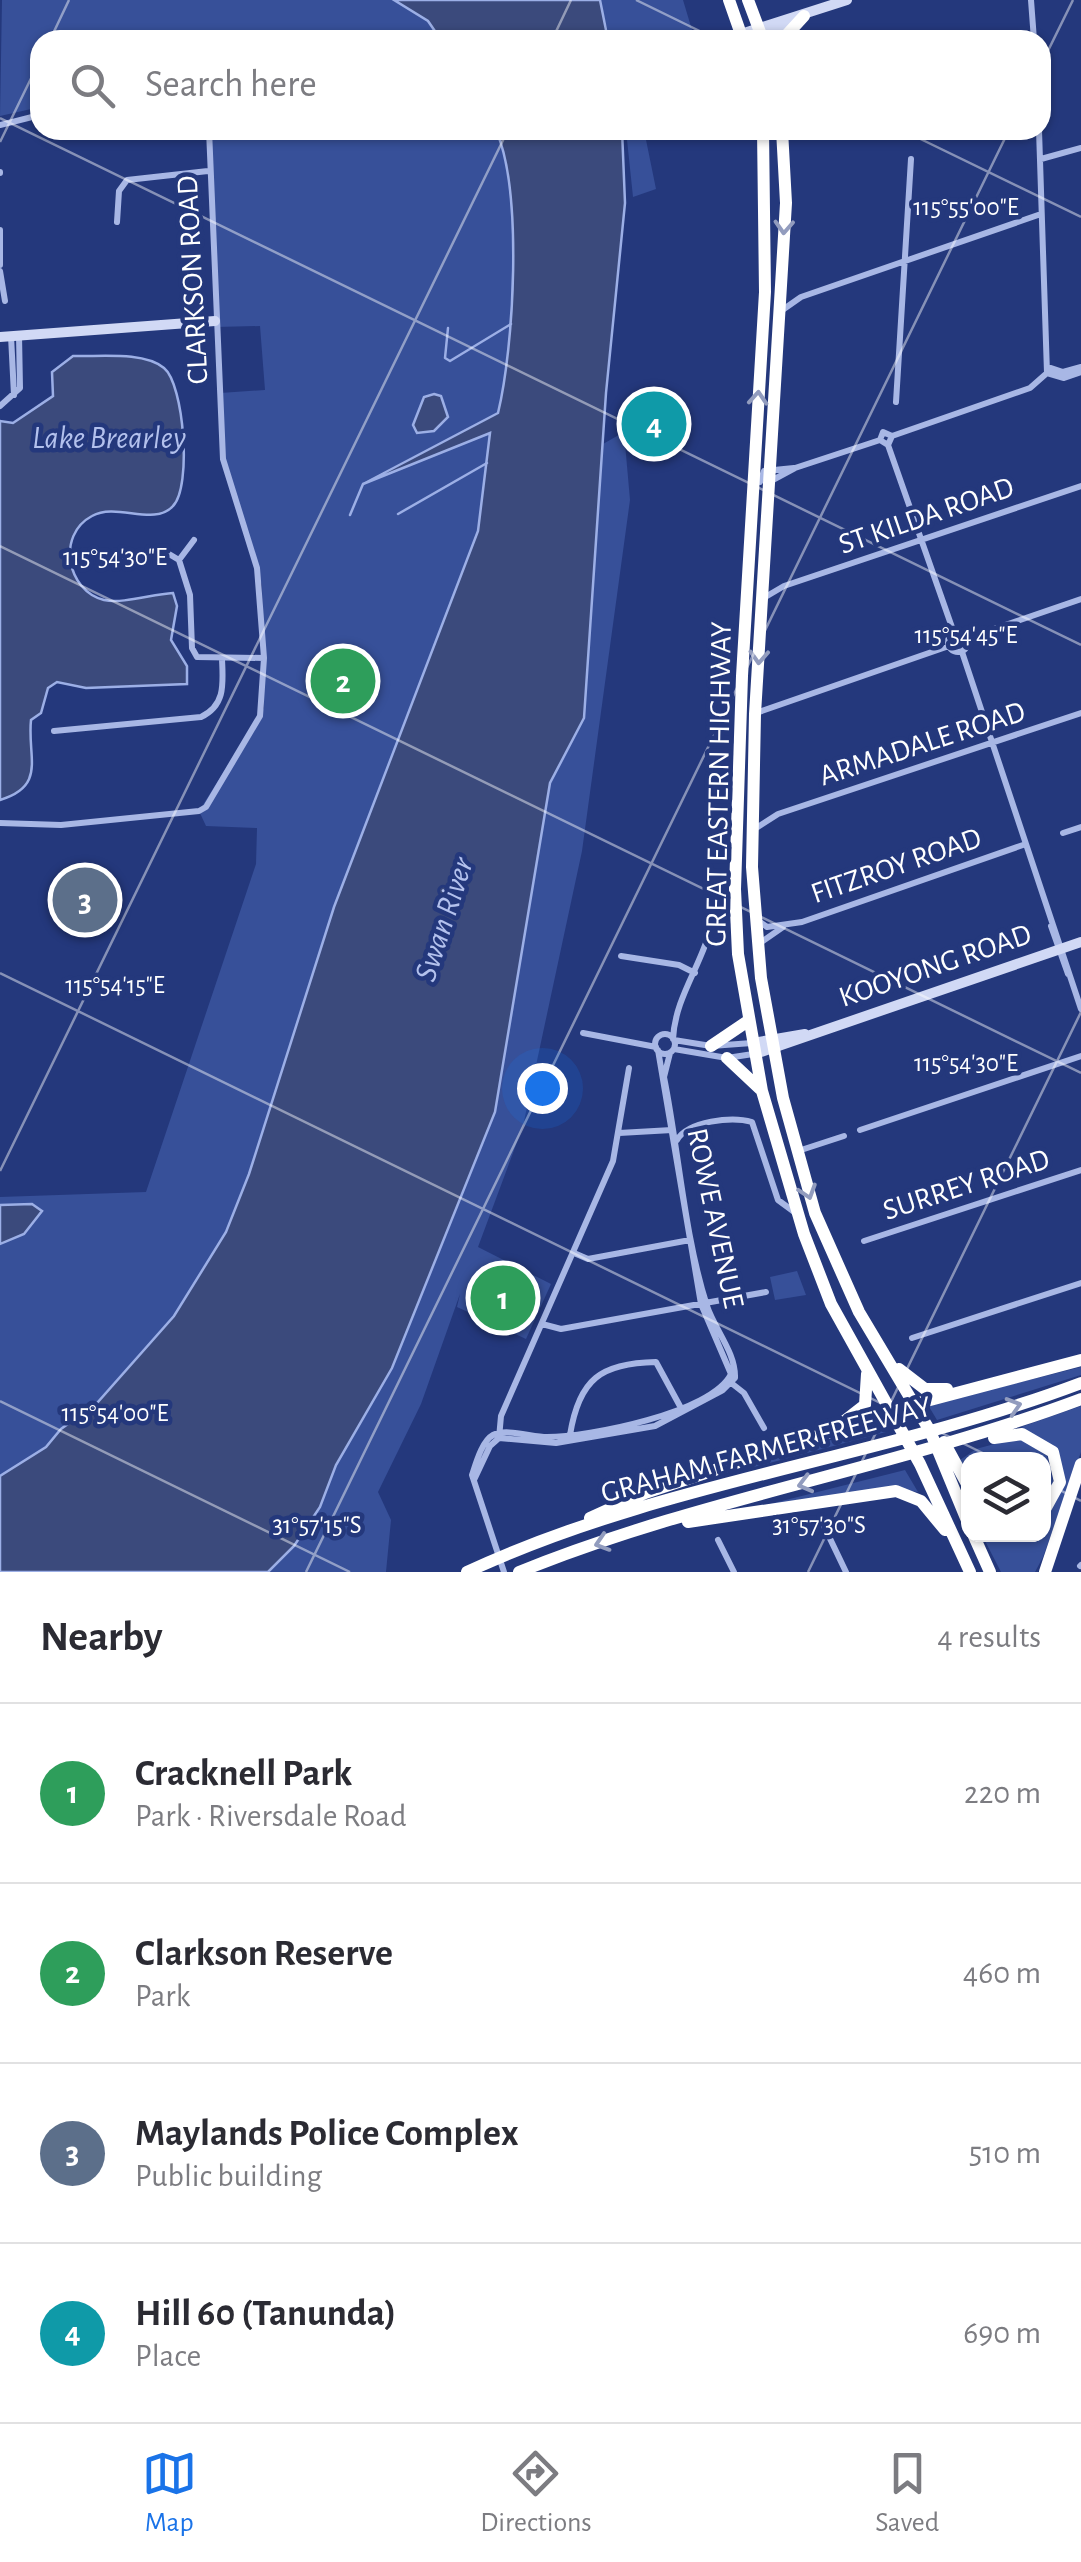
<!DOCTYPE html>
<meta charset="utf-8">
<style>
:root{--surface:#fff;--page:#f7f7f7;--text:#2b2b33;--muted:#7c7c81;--line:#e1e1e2;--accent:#1a73e8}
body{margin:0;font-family:"Alegreya Sans",sans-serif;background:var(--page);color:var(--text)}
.controls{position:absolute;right:30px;bottom:30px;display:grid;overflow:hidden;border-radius:20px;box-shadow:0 2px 8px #0004}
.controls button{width:90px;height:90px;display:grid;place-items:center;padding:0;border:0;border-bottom:2px solid var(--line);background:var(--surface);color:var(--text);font:50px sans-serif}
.you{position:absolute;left:542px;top:1088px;width:35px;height:35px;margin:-25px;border:8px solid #fff;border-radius:50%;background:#1a73e8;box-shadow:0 0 0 15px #1a73e833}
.badge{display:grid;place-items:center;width:65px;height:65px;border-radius:50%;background:var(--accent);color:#fff;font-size:32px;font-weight:700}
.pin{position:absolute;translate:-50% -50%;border:5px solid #fff;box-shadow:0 2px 10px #0006}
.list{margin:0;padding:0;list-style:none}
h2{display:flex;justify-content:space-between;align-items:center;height:130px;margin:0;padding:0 40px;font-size:42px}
h2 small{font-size:32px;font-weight:400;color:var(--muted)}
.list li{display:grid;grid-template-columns:65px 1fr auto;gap:30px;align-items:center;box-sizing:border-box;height:180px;padding:0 40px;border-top:2px solid var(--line)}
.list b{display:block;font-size:38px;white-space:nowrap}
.list p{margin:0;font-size:32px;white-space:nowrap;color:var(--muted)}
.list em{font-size:32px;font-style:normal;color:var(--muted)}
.icon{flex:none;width:55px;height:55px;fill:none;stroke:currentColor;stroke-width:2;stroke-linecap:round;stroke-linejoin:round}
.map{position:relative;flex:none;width:1081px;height:1572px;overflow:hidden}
.search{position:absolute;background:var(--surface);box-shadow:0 2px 8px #0004;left:30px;right:30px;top:30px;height:110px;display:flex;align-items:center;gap:25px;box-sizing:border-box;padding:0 35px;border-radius:30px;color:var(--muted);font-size:38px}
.sheet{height:850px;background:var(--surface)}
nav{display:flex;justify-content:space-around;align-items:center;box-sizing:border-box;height:140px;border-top:2px solid var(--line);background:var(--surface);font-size:28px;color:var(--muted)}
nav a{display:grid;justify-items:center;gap:5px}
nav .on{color:var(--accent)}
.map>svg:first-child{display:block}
</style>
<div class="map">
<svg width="1081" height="1572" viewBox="0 0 1081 1572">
<rect width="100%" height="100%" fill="#24387c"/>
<path fill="#375099" d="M394,0l34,21 13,19h-401v67l-40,9 2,-116z
M600,0h83l12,40h-85z
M210,130h286c27,62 18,217 2,283l-134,69 127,-50 -13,98 -144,377 -85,267 -23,58 -52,84 -77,87 -36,26 -15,18 -46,29v-279l146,-5 110,-328 1,-36 -51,-2 -7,-15 65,-103 -2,-123 -35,-111 -7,-81 45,-3 -5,-64 -45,1z
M626,130h18l12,59 -23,8z
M624,432l6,68 -48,351 -59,275 -45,121 73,37 -25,55 -69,-32 3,-13 -39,110 -43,88 13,28 -5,52h-118l26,-26 26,-39 16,-42 56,-97 103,-256 55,-329 34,-65 19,-274z
M797,1271l9,24 -31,5 -5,-23z
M1081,1367v8l-144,45 -9,-15z
M1081,1406v46l-38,105 -8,15h-34l-19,-37 62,-1v-18l18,-26 -10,-44 -31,-19z
M877,1425l9,7 -132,35v-2z
M1009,1440h15l23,16 6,26 -9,21v-43h-76v16l-8,-16 16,-11z
M905,1470l13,22 -26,-4 -134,19z"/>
<path fill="#3b4a7c" stroke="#9cafe6" stroke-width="2.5" d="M394,0h206l8,40h-167l-13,-19z
M496,130h126l3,73 -19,190 -22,325 -34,65 -55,329 -103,256 -56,97 -16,42 -26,39 -26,26h-268v-96l46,-29 15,-18 36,-26 77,-87 52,-84 23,-58 85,-267 144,-376 12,-98 -127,51 135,-71c16,-66 25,-221 -2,-283z
M73,356c25,1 70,-5 91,12 20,16 28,119 9,138 -19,21 -56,-4 -81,10 -36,19 -25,75 12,84 20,4 48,-6 69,-7l4,13 -6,34 16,26v18l-101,4 -29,-6 -9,6 -7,25 -10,7c-4,37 16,66 -31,80v-379l13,2 40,-27 -1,-24z
M434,394l7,2 7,21 -14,14 -17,2 -4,-8 11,-28z
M32,1204l10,7 -18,23 -24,10v-39z"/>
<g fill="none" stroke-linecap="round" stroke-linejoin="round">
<path stroke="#9cafe6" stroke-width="2.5" d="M448,328l-3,30 5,3 61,-37
M398,514l89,-51
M350,515l13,-31"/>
<path stroke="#a8b7e5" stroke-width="6" d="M1031,0l3,40
M0,125l40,-10
M1039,130l8,243
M1041,159l40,-11
M0,173v-1
M117,222l2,-31 8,-11 81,-9
M0,230v35
M0,271l5,30
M781,311l20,-14 240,-83
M11,336l3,59
M1048,367l15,5 18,-5
M1047,373l17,5 17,-6
M896,402l15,-243
M0,406l20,-18 -1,-53
M892,436l138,-48 17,-15
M888,445l4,-9 -9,-4 -3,8 8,5 66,188
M760,482l4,-11 30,-3
M769,482l26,-14 85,-28
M114,556l55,-2 10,6 11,35 2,53 5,9 67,1
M179,560l15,-20
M762,599l22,-13 297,-100
M948 642a10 10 0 1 1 20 0a10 10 0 1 1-20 0Z
M968,638l113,-39
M962,652l119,357
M756,713l193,-67
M54,731l147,-14c25,-12 22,-34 21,-58
M0,823l61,2 138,-14 7,-4 54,-91 4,-58 -7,-90 -34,-109 -14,-329
M753,830l25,-16 303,-101
M1063,833l18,-6
M760,922l7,5 35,-5 221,-77
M1051,926l17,48
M760,943l23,-16
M621,956l58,9 16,8
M583,1033l73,14
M655 1044a10 10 0 1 1 20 0a10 10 0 1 1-20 0Z
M673,1039c2,-42 29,-74 39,-115
M674,1040l37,6 41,-3
M674,1049l53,9 26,-4
M860,1130l221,-74
M619,1133l53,-3
M677,1140c11,-19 55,-24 75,-18l26,78 19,14
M798,1151l46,-15
M864,1241l217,-71
M574,1253l14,6 102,-19
M542,1324l19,5 205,-37
M912,1338l169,-55
M730,1382l14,11 20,35
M570,1435c9,-56 31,-72 86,-73l25,46
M499,1438l57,5 99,-17 68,-36 12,-12c1,-25 -20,-48 -28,-72 -23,-72 -28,-154 -43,-229l6,-24
M474,1480l16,-34 9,-8 2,-22 112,-255 16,-93
M823,1524l23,48
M718,1540l16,32
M1080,1566l1,-1
M504,1572l-32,-97c4,-12 10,-34 21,-40 13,-7 39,2 54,2 41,0 165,-24 184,-63l-30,-70 -43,-254"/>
<path stroke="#d1d9f5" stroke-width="10" d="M741,34l106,-34
M754,40l44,-20
M0,337l215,-16
M753,1043l52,-9
M755,1054l326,-112"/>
<path stroke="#fff" stroke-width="12" d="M729,0l14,40
M748,0l15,40
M782,40l22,-24
M763,130l2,162 -23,384 -7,213 3,65 24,137 42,143 27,70 89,160 50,108
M782,130l4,73 -31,511 -3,153 9,111 22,120 32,115 44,99 71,119 38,92
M711,1046l37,-25
M727,1058l33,31
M899,1369l26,20h22
M838,1426l27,-21 2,-31
M994,1438l28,-4 31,18 7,30 -16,29
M944,1442l24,44
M590,1518l55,-25 270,-89 166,-44
M688,1522l208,-31 25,10 24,29
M973,1534l17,38
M467,1572c195,-91 413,-113 614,-189
M519,1572c182,-74 378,-104 562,-173
M1045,1572l36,-108"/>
</g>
<defs><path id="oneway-chevron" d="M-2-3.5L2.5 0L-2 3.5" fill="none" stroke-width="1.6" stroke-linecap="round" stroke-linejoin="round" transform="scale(2.5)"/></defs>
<g stroke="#929cbe">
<use href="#oneway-chevron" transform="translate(784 227) rotate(93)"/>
<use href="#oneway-chevron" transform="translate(758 398) rotate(-86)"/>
<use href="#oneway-chevron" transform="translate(759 657) rotate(93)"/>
<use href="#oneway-chevron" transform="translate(808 1192) rotate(72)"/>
<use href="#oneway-chevron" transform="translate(1014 1406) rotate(-17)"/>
<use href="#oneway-chevron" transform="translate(805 1484) rotate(165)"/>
<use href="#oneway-chevron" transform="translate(602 1543) rotate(162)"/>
</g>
<path fill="none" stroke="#fff" stroke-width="2.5" stroke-opacity="0.45" d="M636,0l82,40M50,40l19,-40M552,40l19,-40M1041,65l32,-65M0,118l1081,527M902,130l179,87M0,142l40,-82M0,546l1081,527M0,973l997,487M0,1171l508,-1041M0,1401l350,171M1044,1482l37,19M306,1572l703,-1442M808,1572l273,-560"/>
<g text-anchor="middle" stroke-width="9" stroke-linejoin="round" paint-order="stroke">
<g font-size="30" fill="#fff" stroke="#24387c">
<text transform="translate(192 280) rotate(-93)" y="10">CLARKSON ROAD</text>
<text transform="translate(926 515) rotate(-19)" y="10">ST KILDA ROAD</text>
<text transform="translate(922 743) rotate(-18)" y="10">ARMADALE ROAD</text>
<text transform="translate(718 784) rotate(-89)" y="10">GREAT EASTERN HIGHWAY</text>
<text transform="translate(896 865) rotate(-19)" y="10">FITZROY ROAD</text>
<text transform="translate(935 965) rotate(-19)" y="10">KOOYONG ROAD</text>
<text transform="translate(966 1184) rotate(-18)" y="10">SURREY ROAD</text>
<text transform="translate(716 1218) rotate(78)" y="10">ROWE AVENUE</text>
<text transform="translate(766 1449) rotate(-15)" y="10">GRAHAM FARMER FREEWAY</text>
</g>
<g font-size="32" font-style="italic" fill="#b3c1ed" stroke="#24387c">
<text x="109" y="448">Lake Brearley</text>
<text transform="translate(443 919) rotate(-72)" y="11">Swan River</text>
</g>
</g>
<g font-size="25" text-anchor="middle" fill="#fff" stroke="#24387c" stroke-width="9" stroke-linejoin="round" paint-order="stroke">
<text x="966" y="215">115°55'00"E</text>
<text x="115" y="565">115°54'30"E</text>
<text x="966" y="643">115°54'45"E</text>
<text x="115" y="993">115°54'15"E</text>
<text x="966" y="1071">115°54'30"E</text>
<text x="115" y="1421">115°54'00"E</text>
<text x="317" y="1533">31°57'15"S</text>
<text x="819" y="1533">31°57'30"S</text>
</g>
</svg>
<div class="controls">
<button><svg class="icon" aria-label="layers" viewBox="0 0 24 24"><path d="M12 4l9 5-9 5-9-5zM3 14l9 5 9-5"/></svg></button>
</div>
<div class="you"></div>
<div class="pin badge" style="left:503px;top:1298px;background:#2e9e5b">1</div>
<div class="pin badge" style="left:343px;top:681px;background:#2e9e5b">2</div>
<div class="pin badge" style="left:85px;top:900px;background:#5c6f8a">3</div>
<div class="pin badge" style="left:654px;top:424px;background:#0f9aa8">4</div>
<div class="search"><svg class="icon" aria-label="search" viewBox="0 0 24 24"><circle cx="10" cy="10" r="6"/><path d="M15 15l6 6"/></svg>Search here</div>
</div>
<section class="sheet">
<h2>Nearby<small>4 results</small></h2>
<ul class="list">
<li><span class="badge" style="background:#2e9e5b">1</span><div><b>Cracknell Park</b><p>Park · Riversdale Road</p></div><em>220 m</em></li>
<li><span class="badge" style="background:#2e9e5b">2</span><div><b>Clarkson Reserve</b><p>Park</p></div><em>460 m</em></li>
<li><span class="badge" style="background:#5c6f8a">3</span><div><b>Maylands Police Complex</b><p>Public building</p></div><em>510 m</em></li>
<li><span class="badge" style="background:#0f9aa8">4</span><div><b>Hill 60 (Tanunda)</b><p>Place</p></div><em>690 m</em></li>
</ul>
</section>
<nav>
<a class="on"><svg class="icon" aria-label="map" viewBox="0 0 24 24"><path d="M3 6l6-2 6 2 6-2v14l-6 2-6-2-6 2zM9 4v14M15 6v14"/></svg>Map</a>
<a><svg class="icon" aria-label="directions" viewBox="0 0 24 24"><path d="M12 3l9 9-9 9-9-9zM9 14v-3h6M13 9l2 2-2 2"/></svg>Directions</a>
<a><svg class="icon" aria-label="saved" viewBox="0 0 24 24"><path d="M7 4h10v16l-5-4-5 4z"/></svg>Saved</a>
</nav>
